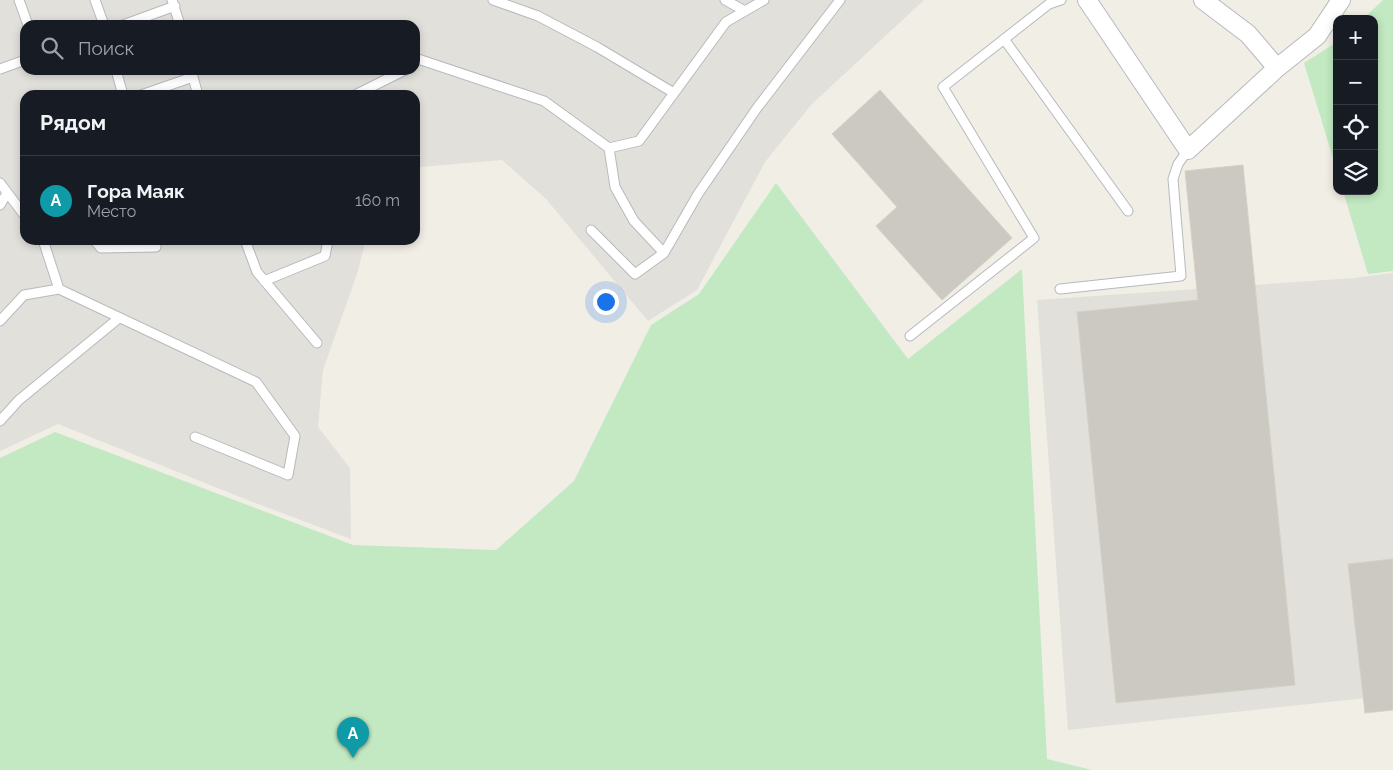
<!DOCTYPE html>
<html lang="ru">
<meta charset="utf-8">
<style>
:root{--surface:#171b24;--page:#242831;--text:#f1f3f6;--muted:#9ea1a6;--line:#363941;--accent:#0b8043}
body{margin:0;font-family:Raleway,sans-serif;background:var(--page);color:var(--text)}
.controls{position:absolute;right:15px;top:15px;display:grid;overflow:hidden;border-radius:10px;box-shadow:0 2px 8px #0003}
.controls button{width:45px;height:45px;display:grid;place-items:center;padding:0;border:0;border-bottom:1px solid var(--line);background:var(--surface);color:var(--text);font:25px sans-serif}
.you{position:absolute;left:605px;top:301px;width:18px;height:18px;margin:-12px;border:4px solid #fff;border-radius:50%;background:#1a73e8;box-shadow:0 0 0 8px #1a73e833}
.badge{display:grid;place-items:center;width:32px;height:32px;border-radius:50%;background:var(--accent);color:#fff;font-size:16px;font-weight:700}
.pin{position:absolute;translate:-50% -41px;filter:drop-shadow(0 1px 2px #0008)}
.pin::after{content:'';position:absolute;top:26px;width:18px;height:15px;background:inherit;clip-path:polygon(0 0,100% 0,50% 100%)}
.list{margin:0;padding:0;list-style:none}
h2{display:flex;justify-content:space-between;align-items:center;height:65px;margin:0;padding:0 20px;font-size:21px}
h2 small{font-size:16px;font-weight:400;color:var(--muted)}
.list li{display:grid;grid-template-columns:32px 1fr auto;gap:15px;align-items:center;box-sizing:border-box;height:90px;padding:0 20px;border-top:1px solid var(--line)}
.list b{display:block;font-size:19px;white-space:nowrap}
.list p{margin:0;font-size:16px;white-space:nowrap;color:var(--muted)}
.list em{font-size:16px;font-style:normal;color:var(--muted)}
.icon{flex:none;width:28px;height:28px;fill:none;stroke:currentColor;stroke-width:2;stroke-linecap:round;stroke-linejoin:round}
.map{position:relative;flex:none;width:1393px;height:770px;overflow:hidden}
.search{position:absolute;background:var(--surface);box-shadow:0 2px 8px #0003;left:20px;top:20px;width:400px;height:55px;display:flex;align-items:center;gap:12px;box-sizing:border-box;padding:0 18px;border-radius:15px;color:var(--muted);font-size:19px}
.panel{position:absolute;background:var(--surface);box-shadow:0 2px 8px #0003;left:20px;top:90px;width:400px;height:155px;border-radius:15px}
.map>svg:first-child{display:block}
</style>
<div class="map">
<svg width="1393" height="770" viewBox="0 0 1393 770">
<rect width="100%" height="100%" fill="#f1eee6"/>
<path fill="#e2e0db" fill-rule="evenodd" d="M0,0h924l-113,105 -46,57 -68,128 -49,31 -102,-122 -44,-39 -81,7 -6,3v-75h-390v145h341l-9,34 -34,96 -5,57 32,41 1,71 -101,-38 -192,-77 -58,27zM25,25h390v45h-390z
M1393,273v422l-325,35 -31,-430 317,-22z"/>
<path fill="#c2e9c2" d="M1383,0h10v271l-25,3 -25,-83h31v-172h-11z
M1337,42v129l-33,-108z
M776,183l132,176 114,-90 25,490 45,11h-1092v-312l55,-26 298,113 143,5 78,-69 77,-156 48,-31z"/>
<path fill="#ccc9c3" stroke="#d6d0c4" d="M880,90l132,148 -70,62 -66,-74 21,-19 -65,-73z
M1243,165l52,520 -179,18 -39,-391 121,-12 -13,-129z
M1393,559v151l-28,3 -17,-149z"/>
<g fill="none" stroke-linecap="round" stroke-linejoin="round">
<g stroke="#b7b9be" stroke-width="11">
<path id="service" d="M19,0l9,25
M95,0l9,25
M172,0l8,25
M493,0l45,16 59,31 77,46
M725,0l20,11
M123,25l52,-19
M1004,39l124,172
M415,58l129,43 65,47 6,39 19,34 30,32 34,-59 59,-86 83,-108
M0,69l25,-9
M116,70l7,25
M191,70l7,25
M141,95l52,-18
M355,95l50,-25
M609,148l30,-7 87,-119 38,-22
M0,183l25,33
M0,205l7,-12
M591,230l44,44 29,-21
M43,240l16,49 197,93 39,54 -7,39 -93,-38
M94,240l7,8 55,-1 -1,-7
M245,240l12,32 60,71
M264,281l61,-25 3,-16
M1060,289l121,-13 -8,-97 5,-15 10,-14
M0,321l24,-26 35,-6
M910,336l124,-98 -91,-151 106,-83 12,-4
M0,421l19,-21 100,-82"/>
</g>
<g stroke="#b7b9be" stroke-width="20">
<path id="minor" d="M1087,0l101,150 89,-82
M1203,0l45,34 29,34 40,-32 24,-36"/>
</g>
<use href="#service" stroke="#fff" stroke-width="9"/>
<use href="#minor" stroke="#fff" stroke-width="18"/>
</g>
</svg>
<div class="controls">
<button>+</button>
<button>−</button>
<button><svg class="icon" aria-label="locate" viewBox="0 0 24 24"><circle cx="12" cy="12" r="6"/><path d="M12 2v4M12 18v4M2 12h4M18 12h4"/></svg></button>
<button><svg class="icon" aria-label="layers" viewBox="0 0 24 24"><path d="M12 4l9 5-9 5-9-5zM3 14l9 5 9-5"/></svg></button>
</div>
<div class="you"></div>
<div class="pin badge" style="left:353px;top:758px;background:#0f9aa8">A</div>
<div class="search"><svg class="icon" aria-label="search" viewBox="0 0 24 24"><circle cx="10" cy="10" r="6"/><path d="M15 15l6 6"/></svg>Поиск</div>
<section class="panel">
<h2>Рядом<small></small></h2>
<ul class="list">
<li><span class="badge" style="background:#0f9aa8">A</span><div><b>Гора Маяк</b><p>Место</p></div><em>160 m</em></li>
</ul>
</section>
</div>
